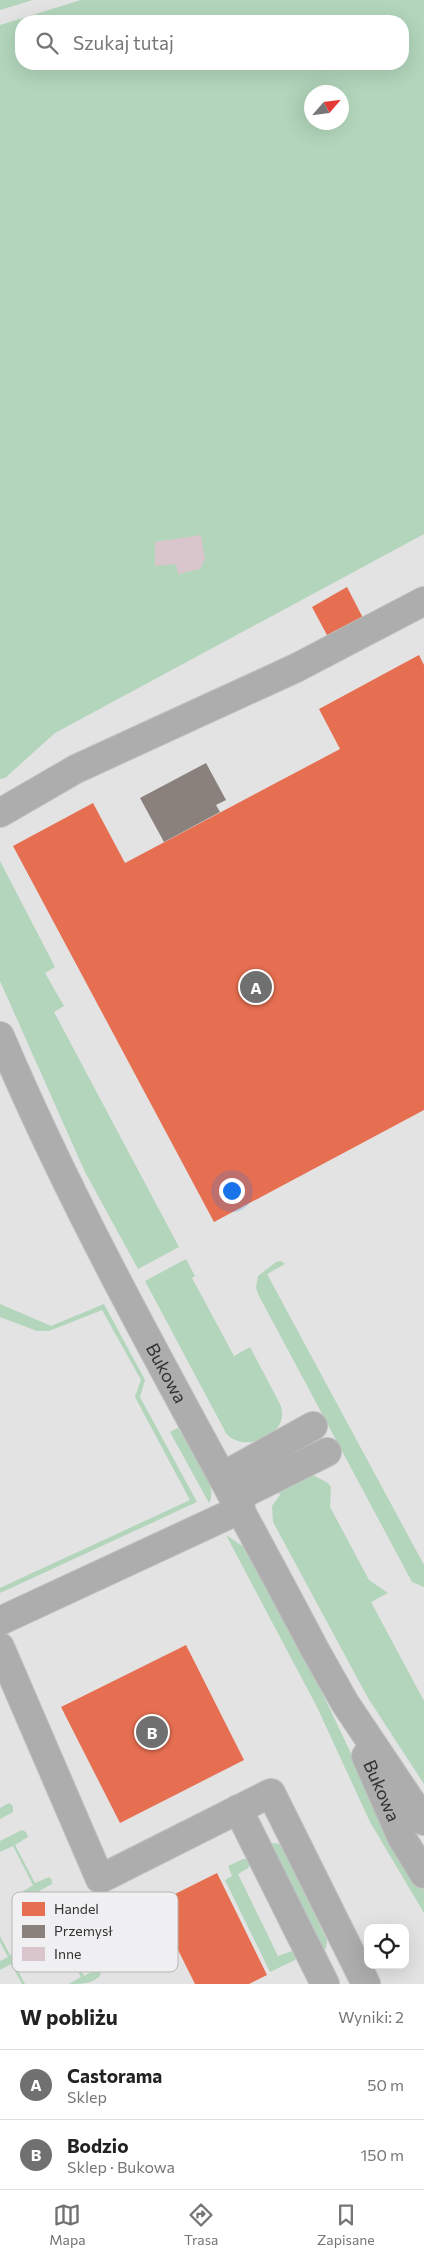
<!DOCTYPE html>
<html lang="pl">
<meta charset="utf-8">
<style>
:root{--surface:#fff;--page:#f2f2f2;--text:#222;--muted:#767676;--line:#e0e0e0;--accent:#707070}
body{margin:0;font-family:Commissioner,sans-serif;background:var(--page);color:var(--text)}
.controls{position:absolute;right:15px;bottom:15px;display:grid;overflow:hidden;border-radius:10px;box-shadow:0 5px 20px #0002}
.controls button{width:45px;height:45px;display:grid;place-items:center;padding:0;border:0;border-bottom:1px solid var(--line);background:var(--surface);color:var(--text);font:25px sans-serif}
.compass{position:absolute;left:304px;top:85px;width:45px;height:45px;border-radius:50%;background:var(--surface);box-shadow:0 5px 20px #0002;rotate:62deg}
.you{position:absolute;left:231px;top:1190px;width:18px;height:18px;margin:-12px;border:4px solid #fff;border-radius:50%;background:#1a73e8;box-shadow:0 0 0 8px #1a73e833}
.badge{display:grid;place-items:center;width:32px;height:32px;border-radius:50%;background:var(--accent);color:#fff;font-size:16px;font-weight:700}
.pin{position:absolute;translate:-50% -50%;border:2px solid #fff;box-shadow:0 1px 5px #0006}
.list{margin:0;padding:0;list-style:none}
h2{display:flex;justify-content:space-between;align-items:center;height:65px;margin:0;padding:0 20px;font-size:21px}
h2 small{font-size:16px;font-weight:400;color:var(--muted)}
.list li{display:grid;grid-template-columns:32px 1fr auto;gap:15px;align-items:center;box-sizing:border-box;height:70px;padding:0 20px;border-top:1px solid var(--line)}
.list b{display:block;font-size:19px;white-space:nowrap}
.list p{margin:0;font-size:16px;white-space:nowrap;color:var(--muted)}
.list em{font-size:16px;font-style:normal;color:var(--muted)}
.icon{flex:none;width:28px;height:28px;fill:none;stroke:currentColor;stroke-width:2;stroke-linecap:round;stroke-linejoin:round}
.map{position:relative;flex:none;width:424px;height:1984px;overflow:hidden}
.search{position:absolute;background:var(--surface);box-shadow:0 5px 20px #0002;left:15px;right:15px;top:15px;height:55px;display:flex;align-items:center;gap:12px;box-sizing:border-box;padding:0 18px;border-radius:20px;color:var(--muted);font-size:19px}
.sheet{height:205px;background:var(--surface)}
nav{display:flex;justify-content:space-around;align-items:center;box-sizing:border-box;height:70px;border-top:1px solid var(--line);background:var(--surface);font-size:14px;color:var(--muted)}
nav a{display:grid;justify-items:center;gap:2px}
nav .on{color:var(--accent)}
.map>svg:first-child{display:block}
</style>
<div class="map">
<svg width="424" height="1984" viewBox="0 0 424 1984">
<rect width="100%" height="100%" fill="#e3e3e3"/>
<path fill="#b2d5bb" fill-rule="evenodd" d="M0,0h33l-33,10z
M81,0h343v534l-369,199 -50,45 -5,1v-754zM21,21h382v43h-382zM312,92h30v30h-30z
M0,861l55,106 -10,6 19,33 -10,6 125,235 -41,22 -53,-97 -85,-191z
M186,1259l9,17 -3,2 42,78 16,-9 30,57c13,31 -37,51 -54,29l-81,-152z
M281,1261l4,3 -18,10 157,291v22l-12,-5 -154,-288 -2,-7 2,-11 18,-14z
M0,1304l51,22 53,-22 41,76 -5,17 57,105 -197,91v-5l190,-88 -55,-103 6,-17 -39,-70 -53,21h-12l-37,-14z
M178,1428c11,17 42,55 31,75l-39,-71z
M311,1474l17,9 3,4 -1,20 39,73 19,13 -17,9 53,99v83l-56,-86 -95,-176 -1,-16 8,-11 -5,-8z
M226,1535l18,12 62,112 83,174 35,57v23l-54,-91 -53,-115z
M9,1803l4,3v6l-13,7v-11z
M22,1830l4,2 2,5 -13,8 20,38 14,-6 3,3v4l-13,7 7,14 -2,1 -7,-14 -14,7 -4,-5 14,-9 -20,-39 -13,6v-11z
M273,1843l6,1 3,3 45,93 -1,9 -7,-2 -48,-102z
M243,1859h7l2,5 -4,4 -10,6 40,82 14,-5 5,6 -2,3 -25,12 -45,-92 7,-4 -4,-10z
M48,1908l11,22 13,-7 3,2 1,5 -13,7 21,39 13,-7 4,4c-4,11 -22,11 -32,11l12,-7 -20,-38 -14,6 -4,-5 14,-9 -11,-21z
M0,1936l10,19 12,-6 5,4 -1,4 -12,6 11,21h-3l-11,-20 -11,6v-9l8,-4 -8,-15z"/>
<path fill="#e76f51" d="M347,587l16,31 -35,19 -16,-30z
M419,655l5,10v445l-210,112 -201,-376 80,-43 32,60 215,-114 -21,-40z
M186,1645l58,115 -124,63 -59,-116z
M217,1873l50,102 -18,9h-54l-40,-80z"/>
<path fill="#8a817c" d="M206,763l20,37 -10,5 4,7 -56,30 -24,-44z"/>
<path fill="#d9c6cc" d="M201,535l4,24 -5,10 -22,5 -2,-10 -21,2v-24z"/>
<g fill="none" stroke-linecap="round" stroke-linejoin="round">
<g stroke="#c0c0c0" stroke-width="30">
<g id="minor">
<path d="M0,813l76,-44 220,-101 128,-67"/>
<path id="s1" d="M0,1036c90,212 208,409 314,612l31,55 79,118"/>
<path d="M223,1476l90,-50"/>
<path d="M235,1498l92,-46"/>
<path d="M0,1621l241,-112"/>
<path d="M0,1647l100,232 171,-86 95,191"/>
<path id="s2" d="M366,1756l36,82 22,36"/>
<path d="M238,1809l87,175"/>
</g>
</g>
<use href="#minor" stroke="#adadad" stroke-width="28"/>
</g>
<g text-anchor="middle" stroke-width="5" stroke-linejoin="round" paint-order="stroke">
<g font-size="18" fill="#323232" stroke="#f0f0f2">
<text dy="6" stroke="none"><textPath href="#s1" startOffset="376">Bukowa</textPath></text>
<text dy="6" stroke="none"><textPath href="#s2" startOffset="38">Bukowa</textPath></text>
</g>
</g>
<rect x="12" y="1892" width="166" height="80" rx="8" fill="#f0f0f2" stroke="#b7b7b8" stroke-width="1"/>
<rect x="22" y="1902" width="23" height="14" fill="#e76f51"/>
<rect x="22" y="1925" width="23" height="13" fill="#8a817c"/>
<rect x="22" y="1947" width="23" height="14" fill="#d9c6cc"/>
<g font-size="14" fill="#323232">
<text x="54" y="1914">Handel</text>
<text x="54" y="1936">Przemysł</text>
<text x="54" y="1959">Inne</text>
</g>
</svg>
<div class="controls">
<button><svg class="icon" aria-label="locate" viewBox="0 0 24 24"><circle cx="12" cy="12" r="6"/><path d="M12 2v4M12 18v4M2 12h4M18 12h4"/></svg></button>
</div>
<svg class="compass" viewBox="-18 -18 36 36"><path d="M0-13l5 13h-10z" fill="#e53935"/><path d="M0 13l5-13h-10z" fill="#767676"/></svg>
<div class="you"></div>
<div class="pin badge" style="left:256px;top:987px">A</div>
<div class="pin badge" style="left:152px;top:1732px">B</div>
<div class="search"><svg class="icon" aria-label="search" viewBox="0 0 24 24"><circle cx="10" cy="10" r="6"/><path d="M15 15l6 6"/></svg>Szukaj tutaj</div>
</div>
<section class="sheet">
<h2>W pobliżu<small>Wyniki: 2</small></h2>
<ul class="list">
<li><span class="badge">A</span><div><b>Castorama</b><p>Sklep</p></div><em>50 m</em></li>
<li><span class="badge">B</span><div><b>Bodzio</b><p>Sklep · Bukowa</p></div><em>150 m</em></li>
</ul>
</section>
<nav>
<a class="on"><svg class="icon" aria-label="map" viewBox="0 0 24 24"><path d="M3 6l6-2 6 2 6-2v14l-6 2-6-2-6 2zM9 4v14M15 6v14"/></svg>Mapa</a>
<a><svg class="icon" aria-label="directions" viewBox="0 0 24 24"><path d="M12 3l9 9-9 9-9-9zM9 14v-3h6M13 9l2 2-2 2"/></svg>Trasa</a>
<a><svg class="icon" aria-label="saved" viewBox="0 0 24 24"><path d="M7 4h10v16l-5-4-5 4z"/></svg>Zapisane</a>
</nav>
